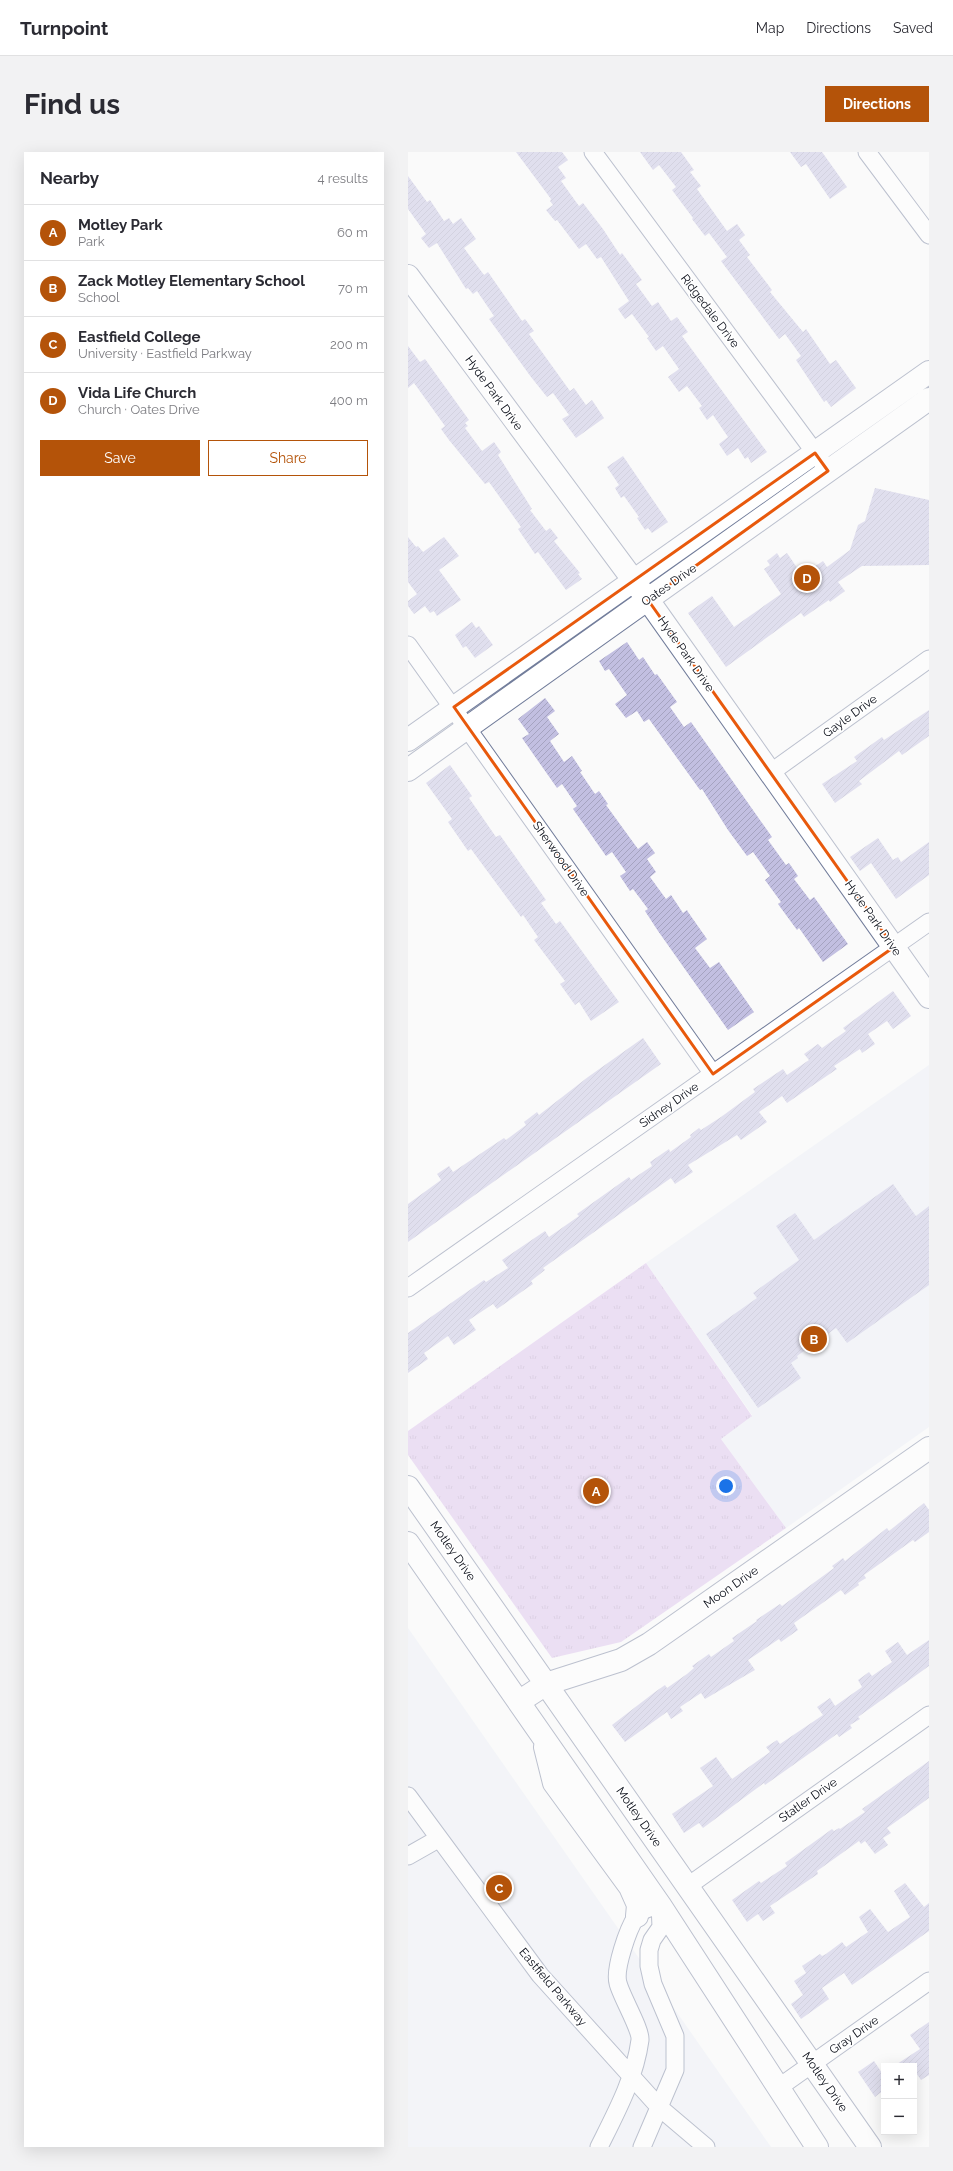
<!DOCTYPE html>
<meta charset="utf-8">
<style>
:root{--surface:#fff;--page:#f2f2f3;--text:#2b2b33;--muted:#7c7c81;--line:#e1e1e2;--accent:#b45309}
body{margin:0;font-family:Raleway,sans-serif;background:var(--page);color:var(--text)}
.controls{position:absolute;right:12px;bottom:12px;display:grid;overflow:hidden;border-radius:0px;box-shadow:0 4px 16px #0002}
.controls button{width:36px;height:36px;display:grid;place-items:center;padding:0;border:0;border-bottom:1px solid var(--line);background:var(--surface);color:var(--text);font:20px sans-serif}
.you{position:absolute;left:318px;top:1334px;width:14px;height:14px;margin:-10px;border:3px solid #fff;border-radius:50%;background:#1a73e8;box-shadow:0 0 0 6px #1a73e833}
.badge{display:grid;place-items:center;width:26px;height:26px;border-radius:50%;background:var(--accent);color:#fff;font-size:13px;font-weight:700}
.pin{position:absolute;translate:-50% -50%;border:2px solid #fff;box-shadow:0 1px 4px #0006}
.list{margin:0;padding:0;list-style:none}
h2{display:flex;justify-content:space-between;align-items:center;height:52px;margin:0;padding:0 16px;font-size:17px}
h2 small{font-size:13px;font-weight:400;color:var(--muted)}
.list li{display:grid;grid-template-columns:26px 1fr auto;gap:12px;align-items:center;box-sizing:border-box;height:56px;padding:0 16px;border-top:1px solid var(--line)}
.list b{display:block;font-size:15px;white-space:nowrap}
.list p{margin:0;font-size:13px;white-space:nowrap;color:var(--muted)}
.list em{font-size:13px;font-style:normal;color:var(--muted)}
.actions{display:flex;gap:8px;padding:12px 16px}
.actions a{flex:1;padding:9px 0;border:1px solid var(--accent);border-radius:0px;text-align:center;font-size:14px;color:var(--accent)}
.actions .main{background:var(--accent);color:#fff}
.map{position:relative;flex:none;width:521px;height:1995px;overflow:hidden;border-radius:0px}
header{display:flex;align-items:center;gap:24px;box-sizing:border-box;height:56px;padding:0 20px;background:var(--surface);border-bottom:1px solid var(--line)}
header strong{font-size:19px}
nav{display:flex;gap:22px;margin-inline-start:auto;font-size:14px}
.intro{display:flex;align-items:center;justify-content:space-between;box-sizing:border-box;height:96px;padding:0 24px}
h1{margin:0;font-size:28px}
.button{padding:10px 18px;border-radius:0px;background:var(--accent);color:#fff;font-size:14px;font-weight:700}
main{display:flex;gap:24px;padding:0 24px}
aside{flex:1;background:var(--surface);border-radius:0px;box-shadow:0 4px 16px #0002}
.map>svg:first-child{display:block}
</style>
<header>
<strong>Turnpoint</strong>
<nav><a>Map</a><a>Directions</a><a>Saved</a></nav>
</header>
<div class="intro"><h1>Find us</h1><a class="button">Directions</a></div>
<main>
<aside>
<h2>Nearby<small>4 results</small></h2>
<ul class="list">
<li><span class="badge">A</span><div><b>Motley Park</b><p>Park</p></div><em>60 m</em></li>
<li><span class="badge">B</span><div><b>Zack Motley Elementary School</b><p>School</p></div><em>70 m</em></li>
<li><span class="badge">C</span><div><b>Eastfield College</b><p>University · Eastfield Parkway</p></div><em>200 m</em></li>
<li><span class="badge">D</span><div><b>Vida Life Church</b><p>Church · Oates Drive</p></div><em>400 m</em></li>
</ul>
<div class="actions"><a class="main">Save</a><a>Share</a></div>
</aside>
<div class="map">
<svg width="521" height="1995" viewBox="0 0 521 1995">
<defs>
<pattern id="park-tufts" width="24" height="20" patternUnits="userSpaceOnUse"><rect width="24" height="20" fill="#dabeec"/><path d="M3 7l-1-3M5 7V3M7 7l1-3M15 17l-1-3M17 17v-4M19 17l1-3" fill="none" stroke="#baa2ca"/></pattern>
<pattern id="building-hatch" width="6" height="6" patternUnits="userSpaceOnUse"><rect width="6" height="6" fill="#c2bfe1"/><path d="M-1 1l2-2M0 6l6-6M5 7l2-2" fill="none" stroke="#a5a3c0"/></pattern>
</defs>
<rect width="100%" height="100%" fill="#fafafa"/>
<path fill="#eaeef6" d="M521,913v362l-143,101 -65,-89 31,-24 -106,-152z
M0,1476l363,519h-363z"/>
<path fill="url(#park-tufts)" d="M238,1111l106,153 -31,23 65,89 -165,114 -69,16 -144,-203v-24z"/>
<path fill="url(#building-hatch)" d="M108,0h46l6,8 -10,7 8,11 -5,3 18,25 4,-3 20,26 17,26 2,-2 20,27 -6,4 16,22 6,-4 13,19 6,-4 11,15 -6,4 85,116 -16,11 -3,-6 -3,2 -7,-11 -11,8 -8,-12 9,-7 -15,-22 -6,5 -8,-12 3,-2 -15,-20 -8,6 -11,-15 11,-8 -16,-23 -7,5 -9,-13 2,-1 -17,-23 -7,5 -7,-10 11,-8 -28,-44 -4,2 -11,-15 -7,5 -22,-29 -2,1 -9,-11 7,-5 -3,-4 1,-2z
M232,0h41l13,18 -4,2 11,14 -4,3 30,42 10,-7 8,11 -6,5 11,15 -3,2 25,33 -2,2 33,40 3,-3 24,35 6,-4 20,28 -25,19 -5,-7 -2,2 -28,-42 5,-4 -16,-22 -6,5 -58,-78 6,-4 -18,-24 -4,3 -13,-17 1,-1 -21,-28 4,-3 -17,-22 -6,5z
M382,0h32l25,35 -17,12 -24,-35 -5,3z
M0,24l19,26 3,-2 14,21 5,-3 4,6 8,-6 15,21 -12,9 20,27 4,-3 34,49 3,-2 9,12 -5,3 41,57 4,-3 12,17 6,-5 12,18 -28,20 -14,-19 7,-4 -16,-22 -6,4 -16,-20 -42,-58 5,-3 -17,-25 -4,3 -5,-6 -2,1 -29,-46 -8,5 -8,-10 5,-4 -18,-25z
M0,194l12,16 5,-3 44,61 -4,3 3,3 -3,2 17,23 12,-9 7,10 -3,3 34,54 -2,1 16,21 4,-3 8,10 -4,3 26,32 -2,1 4,5 -16,11 -28,-38 -3,2 -17,-25 3,-2 -32,-45 -4,2 -36,-44 -8,-11 4,-3 -31,-43 -6,5z
M215,304l45,66 -16,11 -4,-5 -3,2 -8,-12 2,-1 -15,-21 -3,2 -6,-10 4,-3 -12,-18z
M467,336l54,12v65l-67,1 -24,16 7,9 -15,11 -1,-2 -25,17 -3,-4 -75,54 -38,-54 24,-17 22,31 47,-33 -17,-25 6,-4 -3,-4 10,-8 3,5 7,-5 15,22 21,-14 4,6 23,-17 8,-25 7,-4z
M0,385l8,10 2,-1 5,6 21,-15 15,19 -20,14 22,30 -24,16 -3,-5 -4,2 -5,-7 -11,8 -6,-8v-5l9,-7 -9,-12z
M64,470l4,6 3,-2 14,19 -18,13 -9,-12 -3,2 -8,-13z
M219,490l12,18 4,-3 12,18 2,-1 20,28 -7,5 14,20 7,-5 81,115 -4,3 18,25 3,-2 9,13 -4,3 16,21 4,-3 34,47 -25,18 -24,-34 -2,2 -19,-26 3,-2 -16,-22 5,-4 -17,-24 -6,4 -19,-26 -26,-41 -2,1 -51,-71 -5,3 -7,-11 -11,7 -11,-14 12,-9 -18,-26 -4,2 -6,-10z
M137,546l10,13 -8,6 12,17 -9,7 14,21 8,-6 10,15 -2,1 15,22 4,-3 9,13 -2,1 32,44 9,-7 8,11 -8,6 9,13 -6,5 16,22 5,-4 12,18 4,-3 1,2 19,27 -12,9 15,20 9,-6 35,50 -26,18 -70,-99 -13,-20 3,-2 -15,-20 -3,2 -10,-15 6,-4 -14,-20 -6,4 -33,-47 4,-3 -15,-22 -5,4 -35,-50 7,-4 -11,-15z
M521,558v26l-27,19 -3,-4 -40,30 3,3 -27,19 -13,-19 35,-23 -3,-4 28,-20 2,3z
M42,613l22,31 -3,2 27,39 4,-2 46,65 -5,3 15,21 4,-3 59,81 -28,19 -12,-19 -4,3 -15,-21 5,-3 -31,-41 4,-3 -15,-22 -2,2 -50,-68 -3,2 -20,-29 4,-3 -26,-36z
M470,686l15,22 5,-3 3,5 28,-20v33l-33,24 -25,-36 -11,8 -10,-14z
M485,839l18,25 -18,13 -6,-8 -19,13 7,10 -13,9 -2,-4 -26,17 3,3 -50,34 -5,-7 -23,16 8,10 -26,18 -4,-5 -49,30 5,7 -18,12 -4,-6 -128,90 2,2 -14,11 2,3 -36,25 -4,-5 -24,16 7,10 -22,15 -6,-9 -24,17 4,6 -20,14v-40l76,-53 2,2 22,-14 -6,-8 43,-29 4,6 30,-21 -2,-2 52,-37 2,3 21,-14 -2,-4 19,-13 1,3 21,-15 -1,-2 9,-7 2,2 20,-13 34,-25 -2,-3 30,-20 4,6 22,-15 -5,-6 14,-10 4,4 24,-17 -3,-3z
M235,886l18,26 -253,178v-38l33,-24 -4,-6 12,-8 4,6 51,-34 2,2 20,-15 -2,-3 13,-10 2,3 49,-38z
M485,1032l23,32 13,-10v79l-82,58 -11,-15 -39,28 1,2 -7,5 10,15 -43,30 -52,-74 51,-36 -4,-5 46,-33 -23,-34 19,-13 19,27z
M516,1351l5,7v22l-14,10 -2,-2 -49,35 2,3 -8,5 1,2 -14,10 -4,-5 -47,33 4,7 -17,12 -2,-3 -31,21 7,10 -50,29 -4,-6 -21,14 3,4 -12,8 -4,-7 -42,30 -13,-17 43,-33 10,-7 2,3 20,-14 7,-6 -2,-2 17,-12 2,3 23,-16 -2,-3 25,-17 -1,-1 24,-16 2,2 52,-38 -2,-2 11,-8 2,3 42,-33 2,3z
M521,1488v26l-71,51 2,2 -10,6 2,3 -13,9 -2,-3 -72,51 -1,-2 -61,45 -4,-5 -15,10 -12,-19 41,-28 -13,-18 16,-11 16,22 38,-27 -4,-5 11,-7 3,4 43,-29 -6,-8 13,-9 5,8 27,-19 -4,-7 11,-8 3,4 20,-14 -7,-11 13,-9 9,13z
M521,1609v37l-42,30 4,5 -8,5 5,7 -13,9 -10,-13 -4,3 -2,-3 -42,30 1,3 -48,32 5,7 -12,8 -5,-7 -11,8 -15,-22 27,-19 2,2 26,-17 -2,-3 47,-34 2,2 5,-3 1,1 25,-17 -3,-3z
M497,1731l19,24 5,-4v28l-77,54 -8,-12 -22,15 7,11 -28,20 -10,-15 12,-9 -9,-14 12,-8 -4,-7 18,-12 2,2 4,-2 16,-12 4,5 22,-15 -9,-15 11,-8 18,23 22,-15 -16,-26z
M521,1870v53l-8,5 -7,-10v-4h-20l26,-17 -10,-14z
M466,1909l10,15v14l-9,7 -17,-25z"/>
<g fill="none" stroke-linecap="round" stroke-linejoin="round">
<g stroke="#727d9b" stroke-width="19">
<path id="street" d="M185,0l229,310
M459,0l62,83
M0,493l305,429
M362,621l159,-114
M0,1136l521,-366
M0,1644l132,179 120,133 46,39
M0,1704l30,-17
M280,1734l241,-171
M370,1936l151,-107
M191,1995c17,-34 36,-69 41,-107 1,-11 -19,-44 -22,-57 -4,-14 10,-54 18,-66 5,-8 16,-10 24,-12l1,22 -9,13 -3,10v16l4,18 22,52v34l-33,77"/>
</g>
<g stroke="#727d9b" stroke-width="24">
<path id="secondary" d="M0,124l240,324 281,397
M0,588l521,-368
M0,618l521,-371
M0,1335l462,660
M0,1391l252,362 157,242
M112,1549l26,-17 75,-24 28,-16 280,-196
M137,1595l9,36 76,104 8,18 -1,11"/>
</g>
<use href="#street" stroke="#fff" stroke-width="17"/>
<use href="#secondary" stroke="#fff" stroke-width="22"/>
</g>
<path d="M0 0H521V1995H0ZM407,301l13,18 -180,129 246,347 -181,127 -259,-367z" fill="#fafafa" fill-opacity=".55" fill-rule="evenodd"/>
<path fill="none" stroke="#e8590c" stroke-width="3" stroke-linejoin="round" d="M407,301l13,18 -180,129 246,347 -181,127 -259,-367z"/>
<g text-anchor="middle" stroke-width="3.5" stroke-linejoin="round" paint-order="stroke">
<g font-size="12" fill="#080c16" stroke="#fff">
<text transform="translate(302 159) rotate(53)" y="4">Ridgedale Drive</text>
<text transform="translate(86 241) rotate(54)" y="4">Hyde Park Drive</text>
<text transform="translate(261 433) rotate(-35)" y="4">Oates Drive</text>
<text transform="translate(278 502) rotate(55)" y="4">Hyde Park Drive</text>
<text transform="translate(442 564) rotate(-36)" y="4">Gayle Drive</text>
<text transform="translate(153 707) rotate(55)" y="4">Sherwood Drive</text>
<text transform="translate(465 766) rotate(55)" y="4">Hyde Park Drive</text>
<text transform="translate(261 953) rotate(-35)" y="4">Sidney Drive</text>
<text transform="translate(45 1399) rotate(55)" y="4">Motley Drive</text>
<text transform="translate(323 1435) rotate(-35)" y="4">Moon Drive</text>
<text transform="translate(400 1648) rotate(-35)" y="4">Statler Drive</text>
<text transform="translate(231 1665) rotate(55)" y="4">Motley Drive</text>
<text transform="translate(145 1835) rotate(50)" y="4">Eastfield Parkway</text>
<text transform="translate(446 1883) rotate(-35)" y="4">Gray Drive</text>
<text transform="translate(417 1930) rotate(55)" y="4">Motley Drive</text>
</g>
</g>
</svg>
<div class="controls">
<button>+</button>
<button>−</button>
</div>
<div class="you"></div>
<div class="pin badge" style="left:188px;top:1339px">A</div>
<div class="pin badge" style="left:406px;top:1187px">B</div>
<div class="pin badge" style="left:91px;top:1736px">C</div>
<div class="pin badge" style="left:399px;top:426px">D</div>
</div>
</main>
